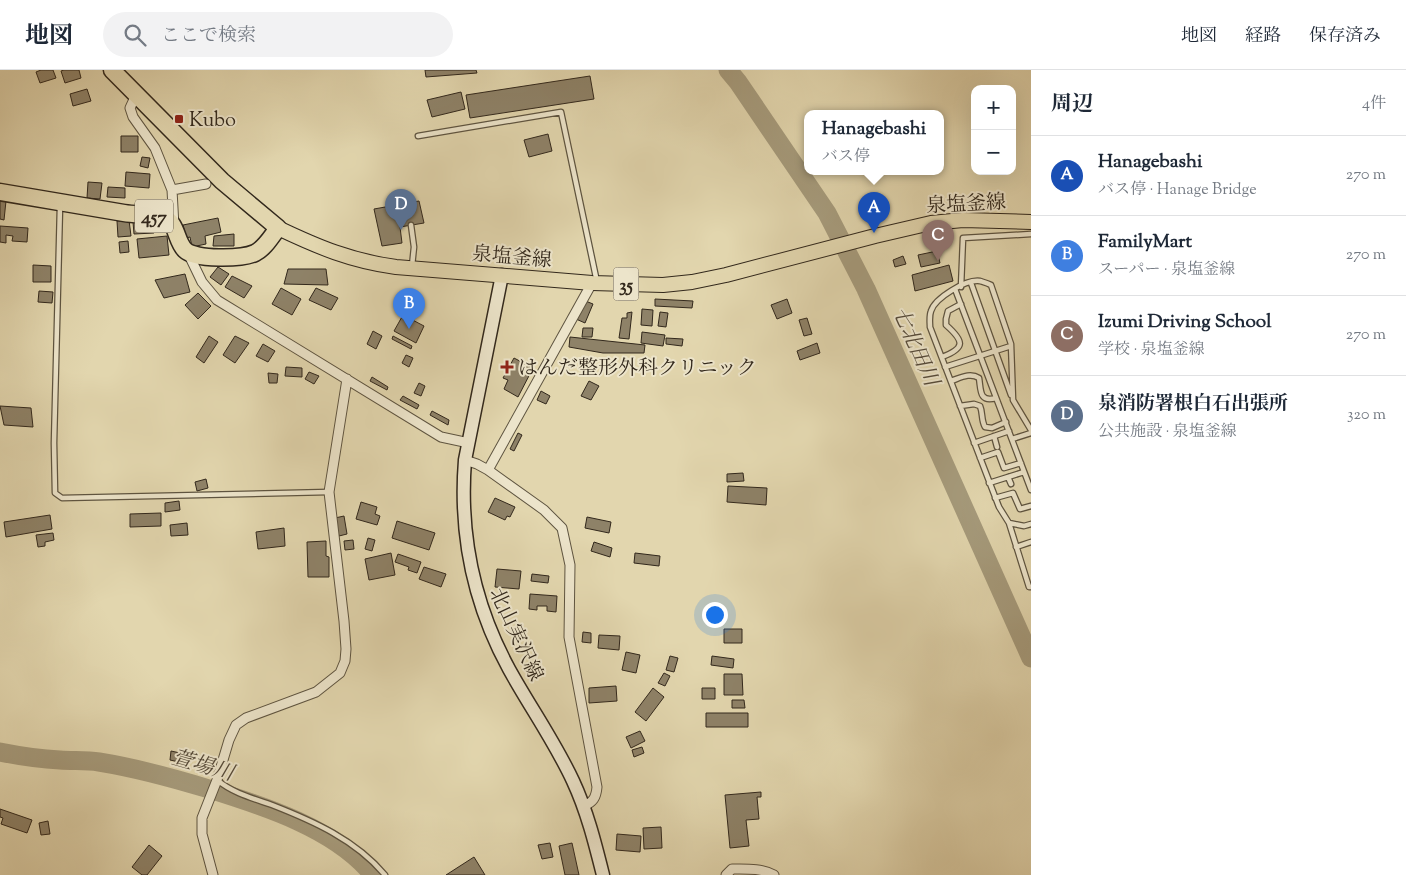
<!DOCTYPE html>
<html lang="ja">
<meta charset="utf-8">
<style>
:root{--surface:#fff;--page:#f2f2f3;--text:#1f2937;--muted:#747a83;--line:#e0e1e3;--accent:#8f2418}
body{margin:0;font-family:"Sorts Mill Goudy","Noto Serif JP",serif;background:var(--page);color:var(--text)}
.controls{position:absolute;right:15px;top:15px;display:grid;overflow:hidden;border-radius:10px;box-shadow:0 5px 20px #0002}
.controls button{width:45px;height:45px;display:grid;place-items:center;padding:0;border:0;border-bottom:1px solid var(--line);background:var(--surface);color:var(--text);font:25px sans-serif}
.you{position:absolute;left:714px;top:544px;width:18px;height:18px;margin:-12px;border:4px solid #fff;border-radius:50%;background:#1a73e8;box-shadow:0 0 0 8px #1a73e833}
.badge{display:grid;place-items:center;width:32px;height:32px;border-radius:50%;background:var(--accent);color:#fff;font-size:16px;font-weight:700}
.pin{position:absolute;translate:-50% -41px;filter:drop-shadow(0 1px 2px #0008)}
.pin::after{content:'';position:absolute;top:26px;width:18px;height:15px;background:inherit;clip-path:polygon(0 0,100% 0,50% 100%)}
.popup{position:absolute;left:804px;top:40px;width:140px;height:65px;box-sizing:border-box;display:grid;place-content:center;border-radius:10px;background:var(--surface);filter:drop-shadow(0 1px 4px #0005);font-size:16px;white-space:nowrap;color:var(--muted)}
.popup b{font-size:19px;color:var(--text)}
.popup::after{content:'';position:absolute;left:50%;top:100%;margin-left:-10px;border:10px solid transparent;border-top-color:var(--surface)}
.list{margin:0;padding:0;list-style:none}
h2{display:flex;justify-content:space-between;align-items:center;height:65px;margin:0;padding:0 20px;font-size:21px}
h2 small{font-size:16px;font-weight:400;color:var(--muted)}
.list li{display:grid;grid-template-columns:32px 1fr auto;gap:15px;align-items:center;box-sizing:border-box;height:80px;padding:0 20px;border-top:1px solid var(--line)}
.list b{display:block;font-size:19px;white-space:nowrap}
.list p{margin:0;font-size:16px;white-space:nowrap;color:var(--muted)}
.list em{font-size:16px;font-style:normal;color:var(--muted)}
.icon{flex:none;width:28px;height:28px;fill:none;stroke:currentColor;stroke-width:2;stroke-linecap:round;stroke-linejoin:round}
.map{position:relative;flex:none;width:1031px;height:805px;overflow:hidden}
header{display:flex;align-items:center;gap:30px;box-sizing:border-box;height:70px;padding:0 25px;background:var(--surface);border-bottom:1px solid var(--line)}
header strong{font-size:24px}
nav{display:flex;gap:28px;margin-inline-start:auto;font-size:18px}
.search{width:350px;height:45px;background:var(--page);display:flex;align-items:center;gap:12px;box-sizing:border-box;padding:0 18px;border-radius:28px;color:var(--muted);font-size:19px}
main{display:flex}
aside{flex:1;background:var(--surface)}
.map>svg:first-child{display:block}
</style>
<header>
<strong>地図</strong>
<div class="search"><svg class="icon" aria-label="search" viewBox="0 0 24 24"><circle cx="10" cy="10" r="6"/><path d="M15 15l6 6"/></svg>ここで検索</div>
<nav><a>地図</a><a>経路</a><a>保存済み</a></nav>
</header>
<main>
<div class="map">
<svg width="1031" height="805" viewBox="0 0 1031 805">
<rect width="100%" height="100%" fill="#e2d6ae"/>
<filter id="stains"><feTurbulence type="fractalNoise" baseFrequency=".004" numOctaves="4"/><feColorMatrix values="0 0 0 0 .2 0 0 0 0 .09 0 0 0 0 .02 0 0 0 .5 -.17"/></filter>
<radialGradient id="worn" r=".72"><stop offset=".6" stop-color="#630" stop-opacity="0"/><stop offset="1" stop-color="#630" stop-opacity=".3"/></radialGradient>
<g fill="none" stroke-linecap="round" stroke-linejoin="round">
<path stroke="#a69b7c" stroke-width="19" d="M728,0l10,12 89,131 39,76 165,369
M0,682c20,4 40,7 60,8 13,1 26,0 39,2 37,6 74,16 110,27 55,17 127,40 164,86"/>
</g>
<path fill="#8e8268" stroke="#32281c" d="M41,0h12l3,8 -16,5 -4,-11z
M64,0h15l2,8 -16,5 -4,-12z
M425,0h51l1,3 -51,4z
M590,6l4,23 -124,19 -4,-23z
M87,19l4,12 -18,5 -3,-12z
M461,22l4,17 -33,8 -5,-17z
M548,64l4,17 -23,6 -5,-17z
M121,66h17v16h-17z
M142,87l8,1 -2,10 -8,-2z
M126,102l24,2 -1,14 -24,-2z
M88,112l14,1 -2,16 -13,-1z
M108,117l17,1v10l-18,-1z
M0,131h6l-2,19 -4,-1z
M419,131l5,22 -24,4 2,16 -20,3 -8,-37z
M218,148l3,14 -16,4 1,8 -14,3 -2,-10 -4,1 -3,-13z
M129,150l2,16 -13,1 -1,-16z
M153,151l1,12 -20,1 -1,-12z
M0,156l28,2 -1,14 -15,-1 1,-5 -7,-1v8l-6,-1z
M234,164v12h-21l1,-10z
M167,166l2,19 -30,3 -2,-19z
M128,171l1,11 -9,1 -1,-11z
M937,181l3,12 -19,4 -3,-12z
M903,186l3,8 -11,3 -2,-7z
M33,195l18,1v16h-18z
M949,195l4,16 -38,10 -3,-16z
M218,197l11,7 -8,11 -11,-8z
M288,199h38l2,16 -44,-1z
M185,204l5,18 -26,6 -9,-18z
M232,206l20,10 -8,12 -19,-11z
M281,218l20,11 -9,16 -20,-11z
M316,218l22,10 -7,12 -22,-10z
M39,221l14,1 -1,11 -14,-1z
M198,223l13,13 -13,13 -13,-14z
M655,229l38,2 -1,7 -37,-2z
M787,229l5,14 -15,6 -6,-14z
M583,230l10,4 -8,19 -9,-4z
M642,239l11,1 -1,16 -11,-1z
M632,242l-3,27 -10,-1 3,-20h5v-5z
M660,242l8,1 -2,14 -8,-1z
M403,245l21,11 -8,17 -22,-12z
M807,248l5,16 -8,2 -5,-16z
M583,258h10l-1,9h-10z
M373,261l9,5 -6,13 -9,-5z
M642,262l23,3 -2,11 -22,-3z
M209,266l9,6 -14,21 -8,-6z
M235,266l14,7 -14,20 -12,-8z
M393,266l19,10 -1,3 -19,-10z
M570,267l75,8 -1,8h-41l-34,-6z
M666,268l17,1 -1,7 -16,-2z
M817,273l3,10 -20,7 -3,-9z
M263,274l12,7 -7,11 -12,-6z
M406,285l7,3 -4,9 -7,-4z
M514,288l19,10 -15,29 -14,-8 4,-9 -5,-2z
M286,297l16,1v9l-17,-1z
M309,302l10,4 -5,8 -9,-5z
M268,303l10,1 -1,9h-8z
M372,307l16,10 -1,3 -17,-9z
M589,311l10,5 -8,14 -10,-4z
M419,313l6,3 -4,10 -7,-3z
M541,321l9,5 -4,8 -9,-4z
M403,326l16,9 -2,4 -17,-9z
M0,336l31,2 2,19 -29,-2z
M432,341l17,9 -1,5 -18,-10z
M518,363l4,2 -8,16 -4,-2z
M743,403l1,8 -17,1v-8z
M206,409l2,9 -11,3 -2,-9z
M728,416l39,2 -1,17 -39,-3z
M495,428l20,9 -5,10 -3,-1 -2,4 -17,-8z
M179,431l1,9 -15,2v-9z
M361,432l16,5 -2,7 5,2 -3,9 -21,-6z
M161,443v13l-31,1v-13z
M50,445l2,14 -46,8 -2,-15z
M344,446l3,18 -8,2 -4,-18z
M587,447l24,5 -2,11 -24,-5z
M397,451l38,12 -6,17 -37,-12z
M187,453l1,12 -17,1 -1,-11z
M284,458l1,18 -27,3 -2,-17z
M53,463l1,7 -9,2v4l-7,1 -2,-12z
M368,468l7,2 -3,11 -7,-2z
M353,470l1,9 -9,1 -1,-9z
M326,471v15l3,1v20h-21l-1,-35z
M594,472l18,6 -2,9 -19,-6z
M391,483l4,22 -26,5 -4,-21z
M635,483l25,3 -1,10 -25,-3z
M398,484l23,8 -4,11 -9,-3 1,-3 -14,-5z
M424,497l22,7 -5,13 -22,-8z
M497,499l24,2 -2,18 -24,-2z
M532,504l17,2 -1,7 -17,-2z
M530,524l27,2 -1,16 -9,-1v-5h-10v4l-8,-1z
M724,559h18v14h-18z
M583,562l8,1v10l-9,-1z
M599,565l21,1 -1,14 -21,-2z
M626,582l14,3 -4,18 -14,-3z
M670,586l8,2 -4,14 -8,-2z
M712,586l22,3 -1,9 -22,-3z
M664,603l6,3 -5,10 -7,-3z
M724,604h18l1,21h-19z
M616,616l1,15 -28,2v-15z
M653,618l11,9 -18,24 -11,-9z
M702,618h13v11h-13z
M732,630h12l1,8h-13z
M706,643h42v14h-42z
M640,661l5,10 -14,7 -5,-11z
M642,677l2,6 -10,4 -2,-7z
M171,681l9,2 -1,9 -9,-2z
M761,722v5h-4l2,22 -13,1 3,26 -19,2 -5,-53z
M0,739l32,11 -5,13 -26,-9 2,-6 -3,-1z
M48,751l2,13 -9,1 -2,-12z
M661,757l1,21 -18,1 -1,-21z
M617,764l24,2 -1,16 -24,-2z
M550,773l3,14 -11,2 -4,-14z
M572,773l7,32h-14l-6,-29z
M149,775l13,11 -15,19h-5l-10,-8z
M474,787l11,18h-39z"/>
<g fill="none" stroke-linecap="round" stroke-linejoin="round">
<g stroke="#5e5440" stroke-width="7">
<path id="lane" d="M418,66l143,-24 36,170
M60,136l-6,237 1,50 7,5 267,-6
M411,155l3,22 -2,19
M971,213l40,112
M961,217l2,-49 68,-4
M955,219l76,201
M942,287c24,-9 22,-16 4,-32v-6l2,-8 13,-7
M945,297l66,-21
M951,311c9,-3 19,-9 28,-3 2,12 0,25 17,20
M960,336l14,-2 6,2c3,7 1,14 5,21l7,1 14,-6
M1031,360l-18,-30 -2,-56 -20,-59c-4,-2 -8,-3 -11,-4 -14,-2 -45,17 -49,30 -2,5 -1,12 -1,16l69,180 10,16 15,3 7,-2
M994,366l3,11
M1012,369l19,-6
M974,373l35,-12
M980,388l18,-6 6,16 17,-5
M1008,407l3,7
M989,413l35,-11
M995,428l18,-5 7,16 11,-3
M1009,453l20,64h2
M1016,477l15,-5
M217,710c16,13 35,18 55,25 41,16 84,35 113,70"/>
</g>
<g stroke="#5e5440" stroke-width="11">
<path id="street" d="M136,25l-6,13 3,9 22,31 17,42 2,36
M172,120l34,-6
M188,183l14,29 15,18 224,137 28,6
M465,390l12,4 11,6 56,40 18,18 8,37 -1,72 28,150c-1,11 -4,15 -13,19
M488,400l104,-187
M213,805l-11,-41v-16l15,-38 12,-40 7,-15 10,-7 70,-26 24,-19 5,-12 1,-12 -2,-28 -15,-129 18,-113
M726,805l6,-6c14,0 30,-1 42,6"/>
</g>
<g stroke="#32281c" stroke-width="15">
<path id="secondary" d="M502,205l-37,185c-6,75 8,143 44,209 21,38 46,73 64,112 14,30 22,62 30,94"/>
</g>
<g stroke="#32281c" stroke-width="16">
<path id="primary" d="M278,158c40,19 73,33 118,39l196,16 71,2 29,-3 34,-7 149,-39 56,-13 32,-3 68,2"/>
</g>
<g stroke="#32281c" stroke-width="19">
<path id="highway" d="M0,122c41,7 83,14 124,21 12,2 26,1 38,4 16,5 13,23 23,33 10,10 57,9 70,3 10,-5 16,-16 23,-25l-56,-47 -110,-111"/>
</g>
<use href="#lane" stroke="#ece4ca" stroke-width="4.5"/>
<use href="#street" stroke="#ece4ca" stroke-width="9"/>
<use href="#secondary" stroke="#ece4ca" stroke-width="12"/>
<use href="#primary" stroke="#e2d6ae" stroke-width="14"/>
<use href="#highway" stroke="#e2d6ae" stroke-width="16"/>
</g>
<g fill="#8f2418" stroke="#ece4ca" stroke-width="2">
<rect x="174" y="44" width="10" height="10" rx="2.5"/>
<path d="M504.5 289.5h5v5h5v5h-5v5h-5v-5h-5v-5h5z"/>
</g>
<g text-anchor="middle" stroke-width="4" stroke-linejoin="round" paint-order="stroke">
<g fill="#ece4ca" stroke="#6a6050" stroke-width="1">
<rect x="135" y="129.5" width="38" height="33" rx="4"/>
<rect x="613.5" y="197.5" width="25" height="33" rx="4"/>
</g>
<g font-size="19" font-weight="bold" fill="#32281c">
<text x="154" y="153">457</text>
<text x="626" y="221">35</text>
</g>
<g font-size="20" fill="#32281c" stroke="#ece4ca" text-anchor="start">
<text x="189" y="56">Kubo</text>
<text x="518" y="304">はんだ整形外科クリニック</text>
</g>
<g font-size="20" fill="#32281c" stroke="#ece4ca">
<text transform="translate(966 133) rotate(-3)" y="7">泉塩釜線</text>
<text transform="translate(512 186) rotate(5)" y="7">泉塩釜線</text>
<text transform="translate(517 564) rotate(65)" y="7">北山実沢線</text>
</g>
<g font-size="21" font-style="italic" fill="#554a39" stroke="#ece4ca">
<text transform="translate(916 276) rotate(66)" y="7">七北田川</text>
<text transform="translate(203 695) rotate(16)" y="7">萱場川</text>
</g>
</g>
<rect width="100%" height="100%" filter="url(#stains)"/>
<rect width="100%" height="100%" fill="url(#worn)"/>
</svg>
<div class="controls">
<button>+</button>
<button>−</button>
</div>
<div class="you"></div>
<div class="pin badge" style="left:874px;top:163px;background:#1a4fb4">A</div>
<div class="popup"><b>Hanagebashi</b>バス停</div>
<div class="pin badge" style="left:409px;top:259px;background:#3f7fe0">B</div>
<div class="pin badge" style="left:938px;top:191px;background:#8d6e63">C</div>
<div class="pin badge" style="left:401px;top:160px;background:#5c6f8a">D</div>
</div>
<aside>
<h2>周辺<small>4件</small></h2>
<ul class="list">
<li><span class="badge" style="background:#1a4fb4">A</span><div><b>Hanagebashi</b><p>バス停 · Hanage Bridge</p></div><em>270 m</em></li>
<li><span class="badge" style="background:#3f7fe0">B</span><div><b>FamilyMart</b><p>スーパー · 泉塩釜線</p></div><em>270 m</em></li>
<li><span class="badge" style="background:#8d6e63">C</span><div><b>Izumi Driving School</b><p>学校 · 泉塩釜線</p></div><em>270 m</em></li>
<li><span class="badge" style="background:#5c6f8a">D</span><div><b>泉消防署根白石出張所</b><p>公共施設 · 泉塩釜線</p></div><em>320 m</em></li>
</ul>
</aside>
</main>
